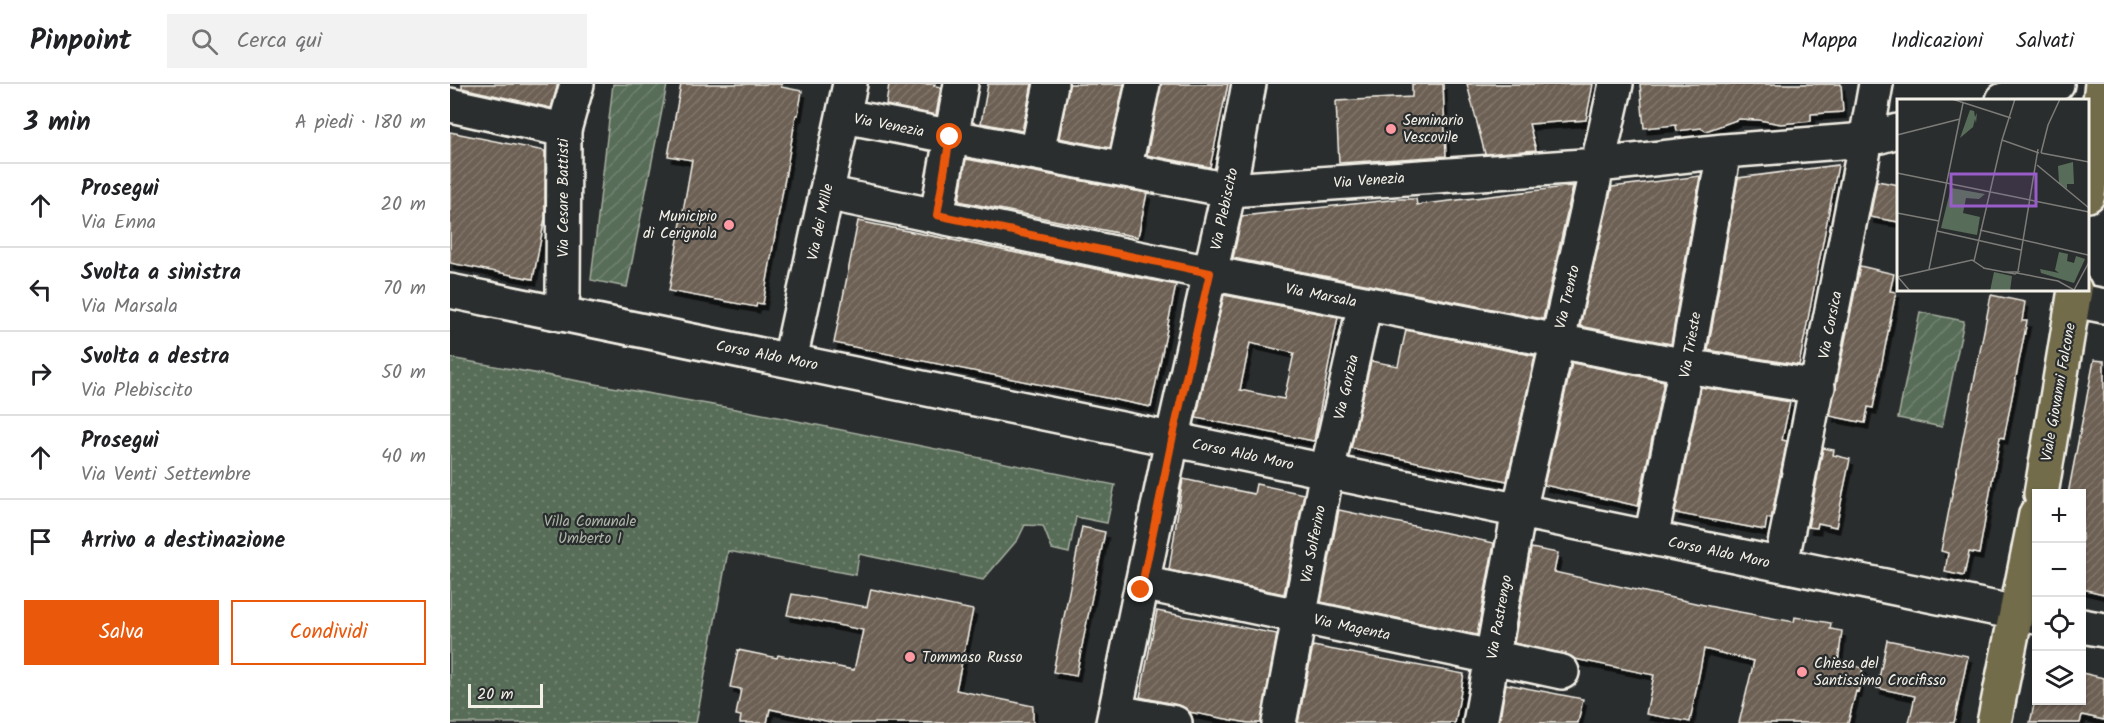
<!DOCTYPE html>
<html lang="it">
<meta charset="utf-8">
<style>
:root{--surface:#fff;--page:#f2f2f2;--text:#202124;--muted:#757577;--line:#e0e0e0;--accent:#ea580c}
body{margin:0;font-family:Kalam,sans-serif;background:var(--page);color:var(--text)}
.controls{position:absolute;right:18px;bottom:18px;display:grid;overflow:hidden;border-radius:0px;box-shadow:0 2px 4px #0004}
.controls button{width:54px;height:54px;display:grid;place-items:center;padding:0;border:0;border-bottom:2px solid var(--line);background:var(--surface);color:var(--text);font:30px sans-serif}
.scale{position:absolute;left:18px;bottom:15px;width:75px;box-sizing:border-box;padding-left:6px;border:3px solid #f4f1e8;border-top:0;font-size:16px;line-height:21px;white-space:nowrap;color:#f4f1e8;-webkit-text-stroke:4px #2a2d2e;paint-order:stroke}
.stop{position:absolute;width:18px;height:18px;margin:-14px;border:4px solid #ea580c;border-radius:50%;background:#fff}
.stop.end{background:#ea580c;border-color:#fff;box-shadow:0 2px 6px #0008}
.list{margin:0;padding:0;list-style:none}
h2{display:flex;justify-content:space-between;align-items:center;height:78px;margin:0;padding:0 24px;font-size:26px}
h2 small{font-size:20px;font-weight:400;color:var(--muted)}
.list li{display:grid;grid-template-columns:39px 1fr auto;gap:18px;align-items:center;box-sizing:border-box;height:84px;padding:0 24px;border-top:2px solid var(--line)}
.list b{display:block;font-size:22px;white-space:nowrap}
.list p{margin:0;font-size:20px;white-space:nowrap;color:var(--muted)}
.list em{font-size:20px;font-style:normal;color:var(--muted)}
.actions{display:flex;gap:12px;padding:18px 24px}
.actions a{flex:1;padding:14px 0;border:2px solid var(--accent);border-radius:0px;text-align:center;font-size:21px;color:var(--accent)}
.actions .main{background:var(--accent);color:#fff}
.icon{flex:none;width:33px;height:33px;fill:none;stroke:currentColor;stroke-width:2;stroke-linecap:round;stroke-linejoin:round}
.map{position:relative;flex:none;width:1654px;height:639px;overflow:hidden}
header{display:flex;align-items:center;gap:36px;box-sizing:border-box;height:84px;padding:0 30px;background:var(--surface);border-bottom:2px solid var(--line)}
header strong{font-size:28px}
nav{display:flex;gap:33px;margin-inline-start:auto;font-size:21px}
.search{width:420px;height:54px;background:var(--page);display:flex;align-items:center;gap:15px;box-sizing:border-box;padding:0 21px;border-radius:0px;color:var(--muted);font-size:22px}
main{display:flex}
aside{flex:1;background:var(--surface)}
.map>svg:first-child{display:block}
</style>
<header>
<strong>Pinpoint</strong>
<div class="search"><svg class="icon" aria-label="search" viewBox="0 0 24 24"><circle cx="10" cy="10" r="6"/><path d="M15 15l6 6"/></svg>Cerca qui</div>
<nav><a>Mappa</a><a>Indicazioni</a><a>Salvati</a></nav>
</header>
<main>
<aside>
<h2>3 min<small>A piedi · 180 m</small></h2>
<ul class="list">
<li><svg class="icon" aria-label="ahead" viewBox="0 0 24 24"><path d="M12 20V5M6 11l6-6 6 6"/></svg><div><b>Prosegui</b><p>Via Enna</p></div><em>20 m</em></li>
<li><svg class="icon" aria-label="left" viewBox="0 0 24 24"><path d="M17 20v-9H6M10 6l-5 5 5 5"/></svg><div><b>Svolta a sinistra</b><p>Via Marsala</p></div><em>70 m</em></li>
<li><svg class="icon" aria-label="right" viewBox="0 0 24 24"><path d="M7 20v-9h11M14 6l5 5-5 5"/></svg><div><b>Svolta a destra</b><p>Via Plebiscito</p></div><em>50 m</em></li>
<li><svg class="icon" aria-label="ahead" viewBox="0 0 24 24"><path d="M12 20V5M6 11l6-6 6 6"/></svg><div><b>Prosegui</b><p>Via Venti Settembre</p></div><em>40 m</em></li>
<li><svg class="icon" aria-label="arrive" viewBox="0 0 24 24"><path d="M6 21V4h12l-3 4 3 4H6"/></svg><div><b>Arrivo a destinazione</b></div></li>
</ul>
<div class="actions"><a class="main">Salva</a><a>Condividi</a></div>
</aside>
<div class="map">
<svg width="1654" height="639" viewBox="0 0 1654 639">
<defs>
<pattern id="park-dots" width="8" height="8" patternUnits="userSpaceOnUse" patternTransform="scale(1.5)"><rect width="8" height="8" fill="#586d59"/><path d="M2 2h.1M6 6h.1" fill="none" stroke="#718271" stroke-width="1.8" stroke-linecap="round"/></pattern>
<pattern id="garden-furrows" width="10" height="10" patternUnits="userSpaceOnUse" patternTransform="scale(1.5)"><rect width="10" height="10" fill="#586d59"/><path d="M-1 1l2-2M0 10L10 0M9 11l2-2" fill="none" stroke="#718271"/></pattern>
<pattern id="building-hatch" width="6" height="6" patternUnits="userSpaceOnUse" patternTransform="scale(1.5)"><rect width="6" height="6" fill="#6c5f52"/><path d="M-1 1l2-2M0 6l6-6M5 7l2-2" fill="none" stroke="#82766b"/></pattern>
<filter id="shadow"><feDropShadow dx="3.5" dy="6" stdDeviation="0" flood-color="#0009"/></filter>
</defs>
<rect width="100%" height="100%" fill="#2a2d2e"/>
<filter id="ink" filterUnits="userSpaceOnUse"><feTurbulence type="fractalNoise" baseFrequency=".0167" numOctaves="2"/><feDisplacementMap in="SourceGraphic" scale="12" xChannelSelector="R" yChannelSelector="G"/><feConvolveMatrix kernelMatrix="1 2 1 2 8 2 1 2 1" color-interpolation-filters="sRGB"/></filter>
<g filter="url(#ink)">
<path fill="url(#park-dots)" stroke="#a6afa0" stroke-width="1.5" d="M0,274l302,54 363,73 -8,38 -31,-6 -7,36 -17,-4 -9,-23 -18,-1 -7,14 -35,41 -124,-26 -3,21 -128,-24 -32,172h-246z"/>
<path fill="url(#garden-furrows)" stroke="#a6afa0" stroke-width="1.5" d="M163,0l54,1 -40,202 -36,-7z
M1470,228l44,9 -22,106 -44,-9z"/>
<path fill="url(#building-hatch)" stroke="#f4f1e8" stroke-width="1.5" fill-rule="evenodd" filter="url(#shadow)" d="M12,0h96l-7,24 -89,-20z
M231,0h101l-1,3 21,4 -4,24h-2l-33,189 -6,-1 -1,4 -87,-16 23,-131 -24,-4z
M439,0h46l-1,2 7,1 -5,28 -50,-10z
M538,0h44l-10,47 -41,-8z
M619,0h55l-14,64 -51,-10z
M711,0h67l-18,83 -63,-12z
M962,0h31l3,72 -107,7 -3,-62 76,-4z
M1017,0h126l-7,36 -57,4 7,26 -51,4z
M1190,0h201l2,28 -32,2v7l-30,3 -22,-4 -20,-1 -33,12 -5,-3 -24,3 -1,-6 -32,3z
M0,48l95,19v67l-12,61 -83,-16z
M516,75l181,34 -9,44 -179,-36z
M1388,81l-39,200 -91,-15 30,-172z
M1250,92l-29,168 -91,-18 32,-139z
M1427,97l22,4v37l-29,-5z
M1123,102l-30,133 -310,-61 9,-42 157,-17h17l1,6z
M408,137l318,64 -25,122 -317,-64z
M1410,182l34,8 -4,17 6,1 -23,116 -5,-1 -3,16 -35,-7z
M774,211l114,22 -24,124 -118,-23zM800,259l44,10 -10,46 -44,-9z
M1541,211l34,7 -3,19h5l-23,117 -4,-1 -21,117 -10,-2 -5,24 -19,-4 3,-19 -7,-2z
M956,246l129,26 -28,125 -156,-33 20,-87 27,5z
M1644,276l10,1v233l-22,-5v-95h-14z
M1122,279l92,18 -26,125 -94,-21z
M1251,303l89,15 -8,38 5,1 -16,78 -4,-1 -2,12 -90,-17z
M1373,364l11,2 -1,5 17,4 -14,68 -18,-4 -1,5 -9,-1z
M733,395l71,15 2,-10 48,10 -20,100 -115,-24z
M889,426l155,33 -17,92 -156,-33z
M632,443l23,5 -29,144 -23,-4z
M1081,464l27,5 -4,19 164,36 76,14 1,-5 36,6 -1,6 12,2 -4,32 25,5 -5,24 -2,-1 -8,32h-109l15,-62 -50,-12 -14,73 -44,-8 8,-39 -79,-16 -9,-5 -52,-11z
M421,505l102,21 -17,80 77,16v17h-198l-65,-14 -3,14h-27l1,-7 -5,-1 5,-26 -11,-2 8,-37 39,8 1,-3 76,15 9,-40 -76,-15 5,-21 75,13z
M707,527l120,23 -16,89h-13l-59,-11 -11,-7 -38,-8z
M1437,556l81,16 -14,67h-45l6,-27 -38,-8z
M863,562l151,28 -9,49h-157z
M1632,589l22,5v42l-22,-5 -2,8h-50l5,-23h47z
M1056,600l77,15 -5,24h-79z"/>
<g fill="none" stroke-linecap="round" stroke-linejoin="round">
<g stroke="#f4f1e8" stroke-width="38">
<path id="minor" d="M1553,16l54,-16
M0,21l114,25
M394,32l385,74 369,-25 126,-14 142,-11 32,-9
M587,69l14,-69
M674,86l19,-86
M376,109l384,80 476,93 132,21
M487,131l24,-131
M0,207l1586,326
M1624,216l30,6
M110,230l3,-21 1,-163 13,-46
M340,276l60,-276
M1201,454l35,-172 38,-215
M1331,480l85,-424 10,-56
M692,499l420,89
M1632,542l22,4
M666,628l59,11
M663,639l59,-283 57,-250 20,-106
M829,639l48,-252 38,-168
M1030,639l39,-212 97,-427"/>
</g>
<g stroke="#f4f1e8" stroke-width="38">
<path id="major" d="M1638,111l14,-111
M1591,410l34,-204
M1544,639l42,-209"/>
</g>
<use href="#minor" stroke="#2a2d2e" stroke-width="33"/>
<use href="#major" stroke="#726c4b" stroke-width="33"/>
</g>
</g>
<g fill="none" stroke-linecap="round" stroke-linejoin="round" filter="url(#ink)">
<path stroke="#ea580c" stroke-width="8" d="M500,53l-13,78 273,58 -38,167 -31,150"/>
</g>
<g fill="#ff9aa2" stroke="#2a2d2e" stroke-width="2">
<circle cx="941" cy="45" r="6"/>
<circle cx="279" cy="141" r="6"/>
<circle cx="460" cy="573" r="6"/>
<circle cx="1352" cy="588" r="6"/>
</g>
<g text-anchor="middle" stroke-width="4.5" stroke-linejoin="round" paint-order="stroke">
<g font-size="15" fill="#f4f1e8" stroke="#2a2d2e" text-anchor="start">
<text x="953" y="41">Seminario<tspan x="953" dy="17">Vescovile</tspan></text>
<text x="267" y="137" text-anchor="end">Municipio<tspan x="267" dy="17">di Cerignola</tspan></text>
<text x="472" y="578">Tommaso Russo</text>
<text x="1364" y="584">Chiesa del<tspan x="1364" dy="17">Santissimo Crocifisso</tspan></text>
</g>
<g font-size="15" fill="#f4f1e8" stroke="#2a2d2e">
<text transform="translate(439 41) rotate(11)" y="5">Via Venezia</text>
<text transform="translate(919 96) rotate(-4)" y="5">Via Venezia</text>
<text transform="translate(113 114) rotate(-90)" y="5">Via Cesare Battisti</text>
<text transform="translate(774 125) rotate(-78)" y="5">Via Plebiscito</text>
<text transform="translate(370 138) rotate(-78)" y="5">Via dei Mille</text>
<text transform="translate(871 211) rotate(11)" y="5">Via Marsala</text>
<text transform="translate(1117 213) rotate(-77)" y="5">Via Trento</text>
<text transform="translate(1380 241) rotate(-79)" y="5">Via Corsica</text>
<text transform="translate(1240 261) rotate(-80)" y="5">Via Trieste</text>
<text transform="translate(317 271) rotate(11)" y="5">Corso Aldo Moro</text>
<text transform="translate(896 303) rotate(-77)" y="5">Via Gorizia</text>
<text transform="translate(1608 308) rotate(-80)" y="5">Viale Giovanni Falcone</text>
<text transform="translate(793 370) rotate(12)" y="5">Corso Aldo Moro</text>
<text transform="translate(863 460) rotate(-79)" y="5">Via Solferino</text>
<text transform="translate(1269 468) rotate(12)" y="5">Corso Aldo Moro</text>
<text transform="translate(1049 533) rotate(-80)" y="5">Via Pastrengo</text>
<text transform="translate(902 543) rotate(12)" y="5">Via Magenta</text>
</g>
<g font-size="15" fill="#aeb6a8" stroke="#2a2d2e">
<text x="140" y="442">Villa Comunale<tspan x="140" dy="17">Umberto I</tspan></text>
</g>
</g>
<g transform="translate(1447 15)">
<rect width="192" height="192" fill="#2a2d2e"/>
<path d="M73,11l4,1 1,6 2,-4 -1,10 -1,-4 -2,8 -13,11zM176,63l1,22h-7v5l-8,-6 -1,-17zM162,153l9,2 -1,7 7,2 2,-7 9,3 -11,24 -33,-10 -1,-4 19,4 -4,-3zM97,173l18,4 -2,15h-20z" fill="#586d59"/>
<path d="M54,89l34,6 -6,5 -13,-1 -3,15 17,4 -3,18 -36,-7z" fill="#586d59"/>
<path fill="none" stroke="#7b7b78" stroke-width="1.5" d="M55,0l59,19M118,0l-13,41 37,13M0,36l63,-16M144,54l48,9M144,54l7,-28 12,-26M140,66l52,43M0,74l192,39M0,114l42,8M83,131l108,25M40,132l84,19M77,162l28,-121M86,169l32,6 3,-2h-15M32,170l34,-166M121,172l20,-122M120,174l41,8 16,9 15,-28M0,178l75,-17 12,8M1,178l12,14"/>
<path fill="#995dc9" fill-opacity="0.15" stroke="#995dc9" stroke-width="3" d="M54,75h85v32h-85z"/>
<rect width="192" height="192" fill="none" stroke="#f4f1e8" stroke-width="3"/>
</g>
</svg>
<div class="controls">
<button>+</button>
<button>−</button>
<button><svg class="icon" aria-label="locate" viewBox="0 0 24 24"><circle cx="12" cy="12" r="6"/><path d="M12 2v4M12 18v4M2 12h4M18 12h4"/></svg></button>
<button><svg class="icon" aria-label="layers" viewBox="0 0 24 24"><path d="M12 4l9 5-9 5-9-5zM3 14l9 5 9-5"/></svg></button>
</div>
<div class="scale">20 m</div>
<div class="stop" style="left:500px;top:53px"></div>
<div class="stop end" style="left:691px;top:506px"></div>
</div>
</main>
